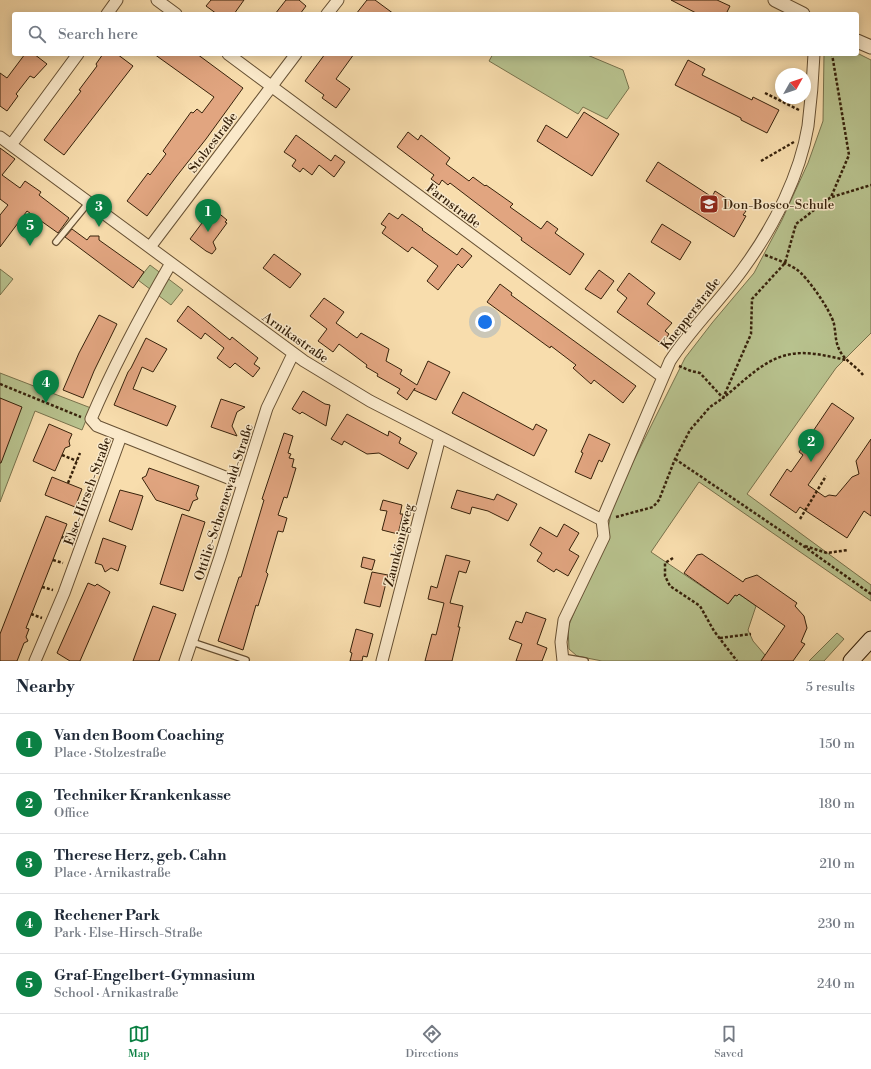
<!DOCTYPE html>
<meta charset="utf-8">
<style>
:root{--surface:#fff;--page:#f6f6f7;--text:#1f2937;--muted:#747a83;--line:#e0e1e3;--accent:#0b8043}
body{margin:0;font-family:"Libre Bodoni",serif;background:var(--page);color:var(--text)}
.compass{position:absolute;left:775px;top:68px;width:36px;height:36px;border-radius:50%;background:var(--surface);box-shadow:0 2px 10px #0003;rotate:50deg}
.you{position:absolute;left:485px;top:322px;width:14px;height:14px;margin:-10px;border:3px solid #fff;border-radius:50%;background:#1a73e8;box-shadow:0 0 0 6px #1a73e833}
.badge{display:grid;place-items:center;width:26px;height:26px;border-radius:50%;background:var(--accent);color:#fff;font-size:13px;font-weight:700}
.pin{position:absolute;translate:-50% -33px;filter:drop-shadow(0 1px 2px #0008)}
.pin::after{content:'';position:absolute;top:21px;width:14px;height:12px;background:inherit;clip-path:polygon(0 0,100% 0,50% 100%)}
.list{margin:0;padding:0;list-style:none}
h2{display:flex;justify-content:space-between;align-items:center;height:52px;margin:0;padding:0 16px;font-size:17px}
h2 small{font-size:13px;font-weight:400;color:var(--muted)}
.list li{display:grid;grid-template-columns:26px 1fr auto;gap:12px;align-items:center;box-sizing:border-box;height:60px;padding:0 16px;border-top:1px solid var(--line)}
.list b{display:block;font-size:15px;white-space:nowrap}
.list p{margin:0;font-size:13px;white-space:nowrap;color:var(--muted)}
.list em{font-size:13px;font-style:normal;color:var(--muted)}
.icon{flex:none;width:22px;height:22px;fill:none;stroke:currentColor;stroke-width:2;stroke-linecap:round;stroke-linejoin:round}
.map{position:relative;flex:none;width:871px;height:661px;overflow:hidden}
.search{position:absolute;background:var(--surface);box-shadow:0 2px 10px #0003;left:12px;right:12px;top:12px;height:44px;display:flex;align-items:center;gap:10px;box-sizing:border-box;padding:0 14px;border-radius:4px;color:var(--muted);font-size:15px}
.sheet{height:352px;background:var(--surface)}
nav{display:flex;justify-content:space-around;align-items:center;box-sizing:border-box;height:56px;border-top:1px solid var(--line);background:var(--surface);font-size:11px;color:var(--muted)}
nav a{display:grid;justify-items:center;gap:2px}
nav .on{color:var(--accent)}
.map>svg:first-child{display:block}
</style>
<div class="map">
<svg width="871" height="661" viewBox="0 0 871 661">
<rect width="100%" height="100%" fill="#f8ddad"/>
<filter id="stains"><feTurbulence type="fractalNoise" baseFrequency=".005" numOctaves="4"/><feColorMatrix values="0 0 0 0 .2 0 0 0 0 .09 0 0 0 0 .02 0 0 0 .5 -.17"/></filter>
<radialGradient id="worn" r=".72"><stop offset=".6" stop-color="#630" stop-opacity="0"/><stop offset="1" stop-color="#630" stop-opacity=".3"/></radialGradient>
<path fill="#b8c28e" stroke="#78724c" d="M857,53l14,7v273l-35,35 -89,126 124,91v16l-172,-119 -48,70 77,52 7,-9 2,1 2,-2 17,12 -8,24 5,11 12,14 -4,6h-159l-25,-5 -8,-7 -1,-22 38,-89 7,-34 11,-24 61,-122 27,-35 42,-50 28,-53 26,-57 15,-42 1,-67z
M493,54h92l38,16 6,18 -22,31 -24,-12 -5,7 -89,-53z
M150,265l33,25 -12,15 -33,-25z
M0,269l13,10 -13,16z
M0,373l91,35 -9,22 -47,-19 -35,91z
M837,633l7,6 -20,22h-15z"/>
<path fill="#e1a580" stroke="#37220b" d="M211,0h33l-10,14h-17l-11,-8z
M286,0h13l7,6 -6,8h-25z
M367,0h8l19,14h-38z
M671,0h46l13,6 -4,8h-28z
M25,54h9l13,10 -13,14 -4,-2 -14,18 2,2 -11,15 -7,-5v-33l7,5z
M103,54h14l16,12 -69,89 -20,-15 37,-49 -2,-1 18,-24 -1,-2z
M154,54h43l46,34 -37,51 -30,38 -29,39 -20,-15 21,-28 2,2 16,-21 -3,-3 28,-39 2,1 4,-4 5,4 12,-16z
M325,54h29l-18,25 14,10 -14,19 -14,-10 2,-3 -19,-14z
M688,60l17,9 -3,6 50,25 1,-3 26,13 -12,23 -26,-13v-2l-66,-33z
M584,112l35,22 -27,42 -55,-35 9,-16 21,13z
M408,132l10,8 3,-5 29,23 -4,6 23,17 4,-4 12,9 1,-1 27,19 -3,3 31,22 6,-8 11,8 -3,4 29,21 -14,21 -49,-35 1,-2 -72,-55 -2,2 -6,-5 -3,5 -8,-6 3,-4 -37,-28z
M296,135l35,26 4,-6 10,7 -11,15 -15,-12 -7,10 -9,-7 -3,4 -8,-6 4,-6 -12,-8z
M0,148l15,11 -13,16 18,13 5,-7 16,11 -2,3 30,23 -11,15 -31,-22 -27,36v-32l8,-10 -8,-6z
M658,162l54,35 3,-6 31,20 -3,4 3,1 -12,21 -88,-56z
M211,211l3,2 2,-2 11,9 -2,2 2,1 -14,19 3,7 -4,5 -6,-3 -16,-12z
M389,213l9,6 4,-5 21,15 -1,1 35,25 5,-7 10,8 -10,12 -4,-4 -20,26 -11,-9 11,-15 -26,-19 -4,5 -26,-19 4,-6 -5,-3z
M662,224l29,18 -11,18 -29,-18z
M72,229l15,11 3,-4h9v4l45,32 -11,16 -68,-51z
M274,254l27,20 -11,14 -27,-20z
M599,270l15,11 -13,18 -16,-10z
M629,273l26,20 -8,11 25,19 -7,8 4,3 -7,10 -45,-32 10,-14 -10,-8z
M500,284l12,9 -1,2 125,91 -13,17 -29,-23 -3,4 -18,-16 3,-3 -25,-19 -1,2 -63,-46z
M324,298l20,14 -8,11 21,15 4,-5 28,16 -3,12 16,9 -2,4 17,11 11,-24 22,11 -14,28 -22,-10 1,-2 -8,12 -10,-7 3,-4 -23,-13 1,-2 -12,-7 1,-2 -28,-21 -6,8 -15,-11 9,-12 -17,-13z
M188,306l42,34 2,-3 26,21 -4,6 6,4 -7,9 -18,-14 -5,5 -13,-10 7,-10 -19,-15 -4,6 -24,-18z
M99,315l18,9 -23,47 -11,27 -20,-8 16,-37z
M146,338l21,11 -14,23 -11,-5 -9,22 43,17 -9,20 -53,-21 14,-33 3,-4z
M303,391l22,13 5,1 -4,21 -24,-14 -2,2 -8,-5z
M463,392l70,38 3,-6 11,6 -13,26 -82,-43z
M0,398l22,9 -21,56h-1z
M221,399l24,8 -8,5 -5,14 5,10 -26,-9z
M832,403l22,15 -46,67 17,12 4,-2 7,1 16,-19 7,-3 -3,-13 15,-22v77l-7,-5 -17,27 -47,-31 -4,6 -26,-18 17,-26 4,3 12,-17 -4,-3z
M347,414l41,22 1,-5 12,7 -2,5 18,10 -9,16 -29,-16 -12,1 -23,-13 -2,4 -11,-6z
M49,424l23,10 -3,7 1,5 -5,2 -10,23 -22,-10z
M284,433l9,3 -5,17 3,1 -2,4 5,1 -2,8 4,1 -9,30 -3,-1 -6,18 9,3 -4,14 -5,-1 -12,41 2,2 -10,32 -2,-1 -13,45 -25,-9 21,-64h2l23,-77 -2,-1z
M589,434l21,10 -8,18 -3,-2 -8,19 -16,-7 8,-19 -2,-1z
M149,468l50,18 -3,9 2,4 -5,2 -4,10 -33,-11 -14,-22 4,-2z
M52,477l30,12 -7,18 -30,-12z
M120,490l23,6 -11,34 -23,-9z
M457,490l37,10 3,-6 20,10 -9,17 -20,-10 -16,-4 -2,7 -19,-6z
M383,500l19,5 -2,9h3l-5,20 -16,-4 5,-19 -7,-1z
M182,514l23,8 -22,69 -23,-7z
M46,516l21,8 -41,104 3,1 -3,8 2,4 -4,2 -7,18h-17v-27z
M564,524l15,9 -10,17 10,6 -11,20 -12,-7 -2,3 -17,-11 5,-8 -12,-8 10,-18 17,10z
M103,538l23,8 -8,25 -7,-3 -6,4 -3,-7 -7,-2z
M702,554l41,28 2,-3 12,-4 40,28 -2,3 9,10 3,12 -6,14 4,2 -12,17h-32l24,-35 -46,-32 -2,2 -2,-1 -7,9 -44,-31 13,-18z
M446,555l24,6 -4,12 -7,-2 -9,32 13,3 -5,21h2l-8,34h-27l7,-27 4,1 8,-32 -16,-4 3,-13 6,2z
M363,557l12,3 -3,10 -11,-3z
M372,572l16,3 -8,32 -16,-4z
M88,583l7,3 2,-2 13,8 -30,69h-10l-13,-8z
M153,606l23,8 -17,47h-26z
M526,612l20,7 -9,25 10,4 -5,13h-26l6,-17 -13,-5 7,-18 6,2z
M356,629l17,5 -6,23 -4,-1 -1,5h-12l2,-8 -2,-1z"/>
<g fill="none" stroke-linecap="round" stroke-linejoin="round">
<g stroke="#675134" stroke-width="8">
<path id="service" d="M56,242l33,-40
M192,642l54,18
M562,657l23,4"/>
</g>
<g stroke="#675134" stroke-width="13">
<path id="minor" d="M157,0l19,14
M107,14l10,-14
M327,14l11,-14
M228,54l435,323
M0,137l304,224 66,40 232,119
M11,145l67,-91
M150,247l146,-193
M171,263c-29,50 -57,102 -80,156l6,7 146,58
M35,661l29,-68 57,-157
M185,661l35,-104 47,-149 26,-54
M382,661l58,-224
M563,661l-2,-19 3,-22 40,-83 -2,-17 68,-159c22,-34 52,-62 75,-95 29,-40 55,-91 63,-140 3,-24 5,-48 6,-72"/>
</g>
<g stroke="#675134" stroke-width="15">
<path id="tertiary" d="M775,0l28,14
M857,41l14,6"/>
</g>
<g stroke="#37220b" stroke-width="17">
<path id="secondary" d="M851,661l20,-22"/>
</g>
<path stroke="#37220b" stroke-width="2.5" stroke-dasharray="3 2" stroke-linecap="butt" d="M765,93l34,17
M761,161l33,-19
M832,197l39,-12
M765,255c11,4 21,8 31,14 11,7 35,42 38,55 2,10 1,18 6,27 5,10 16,15 23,24
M679,366l12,5 9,2 23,25c19,-15 40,-38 64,-43 19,-5 40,1 59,5
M0,384l81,33
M62,455l15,6
M675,459l127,86 69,49
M68,483l12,-30
M616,517l37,-10 6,-7 16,-41 15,-29 20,-23 13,-9 28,-64 1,-35 33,-36 11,-39 35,-27 18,-42 -17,-101
M800,519l26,-43
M62,537l9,3
M805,546l22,7 21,-3
M673,558l-8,5v13l5,10 30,20 14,25 23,30
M53,560l10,3
M42,587l11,3
M31,614l11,4
M720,638l31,-4"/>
<use href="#service" stroke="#fae9ca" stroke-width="5.5"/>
<use href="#minor" stroke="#fae9ca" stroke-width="11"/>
<use href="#tertiary" stroke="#fae9ca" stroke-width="13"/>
<use href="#secondary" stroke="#fae9ca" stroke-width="15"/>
</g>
<defs>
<g id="school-square" transform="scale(1)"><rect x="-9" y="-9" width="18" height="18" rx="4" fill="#8f2418" stroke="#fae9ca"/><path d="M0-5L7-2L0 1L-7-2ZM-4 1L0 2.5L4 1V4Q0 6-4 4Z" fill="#fff"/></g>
</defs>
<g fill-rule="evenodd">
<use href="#school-square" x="709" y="204"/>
</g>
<g text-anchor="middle" stroke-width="3" stroke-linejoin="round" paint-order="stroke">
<g font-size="13" fill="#37220b" stroke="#fae9ca">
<text transform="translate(212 142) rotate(-53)" y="5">Stolzestraße</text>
<text transform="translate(454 205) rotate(37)" y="5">Farnstraße</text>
<text transform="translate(690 313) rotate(-52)" y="5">Knepperstraße</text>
<text transform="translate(296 337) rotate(35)" y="5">Arnikastraße</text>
<text transform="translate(87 491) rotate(-70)" y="5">Else-Hirsch-Straße</text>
<text transform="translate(223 502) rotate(-72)" y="5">Ottilie-Schoenewald-Straße</text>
<text transform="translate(398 545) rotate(-76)" y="5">Zaunkönigweg</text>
</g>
<g font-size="13" fill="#37220b" stroke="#fae9ca" text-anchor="start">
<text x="723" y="209">Don-Bosco-Schule</text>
</g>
</g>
<rect width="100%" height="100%" filter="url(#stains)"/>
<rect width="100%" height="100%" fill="url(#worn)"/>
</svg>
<svg class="compass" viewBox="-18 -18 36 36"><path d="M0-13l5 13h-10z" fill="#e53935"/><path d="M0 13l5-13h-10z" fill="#747a83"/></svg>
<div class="you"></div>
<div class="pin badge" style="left:208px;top:232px">1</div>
<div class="pin badge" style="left:811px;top:462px">2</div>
<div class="pin badge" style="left:99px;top:227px">3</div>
<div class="pin badge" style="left:46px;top:403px">4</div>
<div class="pin badge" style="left:30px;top:246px">5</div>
<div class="search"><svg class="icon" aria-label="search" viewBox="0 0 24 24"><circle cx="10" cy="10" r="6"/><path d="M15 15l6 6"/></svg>Search here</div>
</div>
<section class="sheet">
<h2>Nearby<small>5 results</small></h2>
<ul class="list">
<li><span class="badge">1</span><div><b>Van den Boom Coaching</b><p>Place · Stolzestraße</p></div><em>150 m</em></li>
<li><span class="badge">2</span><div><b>Techniker Krankenkasse</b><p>Office</p></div><em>180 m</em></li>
<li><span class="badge">3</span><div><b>Therese Herz, geb. Cahn</b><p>Place · Arnikastraße</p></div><em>210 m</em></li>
<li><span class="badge">4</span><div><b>Rechener Park</b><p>Park · Else-Hirsch-Straße</p></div><em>230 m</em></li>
<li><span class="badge">5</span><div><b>Graf-Engelbert-Gymnasium</b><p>School · Arnikastraße</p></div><em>240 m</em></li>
</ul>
</section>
<nav>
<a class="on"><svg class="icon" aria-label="map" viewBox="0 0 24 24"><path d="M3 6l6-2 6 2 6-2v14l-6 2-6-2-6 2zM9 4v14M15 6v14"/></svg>Map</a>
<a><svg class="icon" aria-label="directions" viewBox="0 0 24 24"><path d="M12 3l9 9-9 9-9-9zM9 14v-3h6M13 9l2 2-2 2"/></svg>Directions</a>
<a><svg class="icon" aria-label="saved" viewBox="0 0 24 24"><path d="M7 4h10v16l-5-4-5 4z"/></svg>Saved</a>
</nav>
